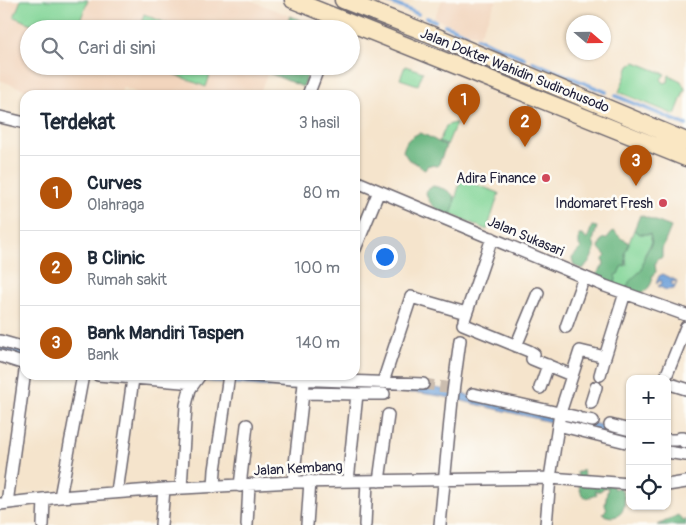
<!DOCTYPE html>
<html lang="id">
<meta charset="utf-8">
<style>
:root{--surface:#fff;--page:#f6f6f7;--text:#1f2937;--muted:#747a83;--line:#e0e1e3;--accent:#b45309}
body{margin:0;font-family:Pangolin,sans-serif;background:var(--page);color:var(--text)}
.controls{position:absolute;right:15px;bottom:15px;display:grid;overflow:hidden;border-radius:10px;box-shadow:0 1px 4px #0004}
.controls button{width:45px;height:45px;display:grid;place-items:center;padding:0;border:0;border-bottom:1px solid var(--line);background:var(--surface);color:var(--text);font:25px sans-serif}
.compass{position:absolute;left:566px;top:15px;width:45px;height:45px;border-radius:50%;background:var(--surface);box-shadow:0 1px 4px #0004;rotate:110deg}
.you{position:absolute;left:384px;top:256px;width:18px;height:18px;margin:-12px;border:4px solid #fff;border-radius:50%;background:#1a73e8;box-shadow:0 0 0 8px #1a73e833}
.badge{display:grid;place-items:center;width:32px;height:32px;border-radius:50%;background:var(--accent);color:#fff;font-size:16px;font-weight:700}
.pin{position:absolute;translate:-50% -41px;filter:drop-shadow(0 1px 2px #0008)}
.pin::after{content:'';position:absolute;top:26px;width:18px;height:15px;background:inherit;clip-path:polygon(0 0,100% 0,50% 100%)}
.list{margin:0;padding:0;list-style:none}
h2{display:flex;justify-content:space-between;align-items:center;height:65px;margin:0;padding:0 20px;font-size:21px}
h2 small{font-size:16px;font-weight:400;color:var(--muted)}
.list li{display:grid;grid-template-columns:32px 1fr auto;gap:15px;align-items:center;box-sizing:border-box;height:75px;padding:0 20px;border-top:1px solid var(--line)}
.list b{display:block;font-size:19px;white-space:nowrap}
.list p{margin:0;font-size:16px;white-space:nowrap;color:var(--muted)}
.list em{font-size:16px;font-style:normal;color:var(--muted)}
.icon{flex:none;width:28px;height:28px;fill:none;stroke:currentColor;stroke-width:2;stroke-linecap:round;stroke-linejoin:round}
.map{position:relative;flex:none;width:686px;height:525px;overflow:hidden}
.search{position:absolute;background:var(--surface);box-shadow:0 1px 4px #0004;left:20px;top:20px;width:340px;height:55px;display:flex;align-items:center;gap:12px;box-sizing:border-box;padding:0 18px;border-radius:28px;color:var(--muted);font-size:19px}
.panel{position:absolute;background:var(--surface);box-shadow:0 1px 4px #0004;left:20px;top:90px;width:340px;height:290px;border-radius:15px}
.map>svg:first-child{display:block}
</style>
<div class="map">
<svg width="686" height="525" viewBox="0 0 686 525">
<rect width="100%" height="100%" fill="#fdfcf7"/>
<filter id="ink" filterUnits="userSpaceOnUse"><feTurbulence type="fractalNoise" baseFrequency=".02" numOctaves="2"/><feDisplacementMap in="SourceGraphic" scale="10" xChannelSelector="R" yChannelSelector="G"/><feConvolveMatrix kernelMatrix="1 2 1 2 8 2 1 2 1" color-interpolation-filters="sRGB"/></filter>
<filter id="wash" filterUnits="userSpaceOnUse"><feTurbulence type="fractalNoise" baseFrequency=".0096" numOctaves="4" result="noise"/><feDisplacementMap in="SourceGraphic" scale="20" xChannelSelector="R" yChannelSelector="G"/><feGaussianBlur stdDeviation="1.12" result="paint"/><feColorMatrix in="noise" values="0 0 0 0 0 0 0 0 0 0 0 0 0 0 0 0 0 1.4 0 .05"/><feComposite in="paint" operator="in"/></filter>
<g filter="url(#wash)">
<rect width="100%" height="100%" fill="#f5e4cc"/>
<path fill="#f2d5bd" d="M0,0h250l40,16 -5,13h-256v37h241l-11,29h-117l-19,-8 -3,8h-82l-38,-15z
M442,0h55l-18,36 -45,-18z"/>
<path fill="#82d597" stroke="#527c69" d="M21,0h67l-11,29h-33l-30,-12z
M144,14l24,10 -2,5h-27z
M635,62l30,12 -4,5 3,4 4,-1 1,-7 12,6 4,8 -10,26 -56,-23 10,-26z
M163,66h57l-3,8 -6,-2 -5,15 -45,-18z
M405,66l18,6 -5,13 -18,-6z
M454,123h2l-9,22 -8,-3 7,-16z
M461,179l38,14 -12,37 -36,-16z
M634,230l6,4h10l2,8 -7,12 -3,16 -8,7 -7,12 -13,-5 2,-3 -2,-6 4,-1 3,-7 6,-2 -2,-12z"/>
<path fill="#69b680" stroke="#466c5e" d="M290,16l33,13h-38z
M271,66h40l-8,21 -34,-14z
M419,133c9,2 18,9 27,13l-8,20 -10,-1 -3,5 -2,-1 -6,-5 -9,-5 -5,-8c4,-12 5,-12 16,-18z
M433,186c18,4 27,9 18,28 -11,1 -25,-12 -25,-23z
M640,215l31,12 -9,22v9l-5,1 -2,5 1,8 -4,4c2,6 -5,17 -13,17 -4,0 -8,-2 -12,-4 0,-9 9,-13 15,-19l2,-13 8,-15 -2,-8h-10l-6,-4z
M592,226l5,1 -4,14 2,7 -4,11 -8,10 -9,-3 -2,-8 9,-10 -2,-3v-10h4l4,5z
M614,231l8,8 5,2 2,3 -4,9 1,12 -5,2 -3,7 -3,1 1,4 -2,5 -18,-9 8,-10 -1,-6 3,-3 -7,-8 3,-9 5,-1 5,-6z
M583,469l1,7 29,10 1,3 6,-2c10,15 3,38 -18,27l5,-5 -2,-4 3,-18 -4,1 -4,3h-5l2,3c-19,12 -17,-9 -20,-21v-1h4z
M678,515l5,5h3v5h-28z"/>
<path fill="#6ea0d9" stroke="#48618a" d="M663,274l14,7 -6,1 2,4 4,-4 -3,7 -8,1 -8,-4 4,-2 -1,-4 -5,4 3,-8z
M0,344l25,7v10l-25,-8z
M130,375h95l24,3 173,7 145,32 63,15v9l-184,-44 -25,-4 -115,-3z"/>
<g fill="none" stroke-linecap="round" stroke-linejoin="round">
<path stroke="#6ea0d9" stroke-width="4" d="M384,0l34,14
M427,18l8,3
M445,25l22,9
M477,38l47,20
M533,62l73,30
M616,96l70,29"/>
</g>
</g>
<g filter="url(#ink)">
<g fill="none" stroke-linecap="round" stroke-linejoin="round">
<path stroke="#cbbdaf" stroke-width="11" stroke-dasharray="11 5.5" stroke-linecap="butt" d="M423,384l30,4"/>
<g stroke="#6c666e" stroke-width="14">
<path id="street" d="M308,95l11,-29
M0,117l25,6
M355,181l250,105 81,29
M355,249l24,-58
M625,293l-20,64 -25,-6 -20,62 -10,65 80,6
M464,320l28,-82
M463,324l66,27 5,3 -2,5 39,16
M566,327l18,-50
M0,341l25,7
M516,346l22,-53
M0,356l25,8
M98,375l96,8
M244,375l49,4 130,5
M600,375l5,-18
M665,379l21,-52
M383,382l28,-85 55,16
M667,383l19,6
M540,388l8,-23
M303,393l54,1
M473,394l104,23
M591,403l5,-16
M583,419l10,2
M558,425l72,18
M610,425l20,5
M667,440h10l3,-2h3l1,4
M667,452l19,3
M348,481l9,-87h27
M379,481l9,-66
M293,482l12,-107
M667,485l19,-3
M240,486l7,-61
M214,487l1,-17 14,-95
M181,488l5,-83 4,-16 10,-14
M117,492l16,-113
M60,497l23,-122
M7,503l18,-132
M0,504l60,-7 104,-8 129,-7 257,-4 -4,47
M43,525l1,-26
M161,525l3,-36
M247,525l2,-40
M307,525l3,-44
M365,525l2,-44
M440,525l12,-125 8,-60"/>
</g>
<g stroke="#6c666e" stroke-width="19">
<path id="secondary" d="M293,0l393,158
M343,0l92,36 251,105"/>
</g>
<use href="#street" stroke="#fff" stroke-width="11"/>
<use href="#secondary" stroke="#fae7c3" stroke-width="16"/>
</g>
</g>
<g fill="#d1495b" stroke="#fdfcf7" stroke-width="2">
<circle cx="546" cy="178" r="5"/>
<circle cx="663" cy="203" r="5"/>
</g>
<g text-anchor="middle" stroke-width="5" stroke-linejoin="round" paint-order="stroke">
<g font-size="14" fill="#22223b" stroke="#fdfcf7">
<text transform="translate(515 70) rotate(22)" y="5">Jalan Dokter Wahidin Sudirohusodo</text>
<text transform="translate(526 236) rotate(23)" y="5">Jalan Sukasari</text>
<text transform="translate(298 468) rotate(-3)" y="5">Jalan Kembang</text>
</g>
<g font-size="14" fill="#22223b" stroke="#fdfcf7" text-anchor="end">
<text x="536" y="183">Adira Finance</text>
<text x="653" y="208">Indomaret Fresh</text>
</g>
</g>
</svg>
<div class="controls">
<button>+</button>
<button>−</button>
<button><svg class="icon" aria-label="locate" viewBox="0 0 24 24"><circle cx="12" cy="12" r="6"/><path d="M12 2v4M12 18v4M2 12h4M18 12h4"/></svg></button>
</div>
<svg class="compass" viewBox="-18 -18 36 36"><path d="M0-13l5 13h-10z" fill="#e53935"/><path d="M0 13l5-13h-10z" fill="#747a83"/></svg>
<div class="you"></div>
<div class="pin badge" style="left:464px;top:125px">1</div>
<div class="pin badge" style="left:525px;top:147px">2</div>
<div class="pin badge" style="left:636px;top:186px">3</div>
<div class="search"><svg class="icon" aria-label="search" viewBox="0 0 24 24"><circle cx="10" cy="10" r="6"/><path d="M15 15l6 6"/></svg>Cari di sini</div>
<section class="panel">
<h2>Terdekat<small>3 hasil</small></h2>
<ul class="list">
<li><span class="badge">1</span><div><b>Curves</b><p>Olahraga</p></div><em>80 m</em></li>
<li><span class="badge">2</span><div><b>B Clinic</b><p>Rumah sakit</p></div><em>100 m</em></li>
<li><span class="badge">3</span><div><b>Bank Mandiri Taspen</b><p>Bank</p></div><em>140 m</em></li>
</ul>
</section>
</div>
